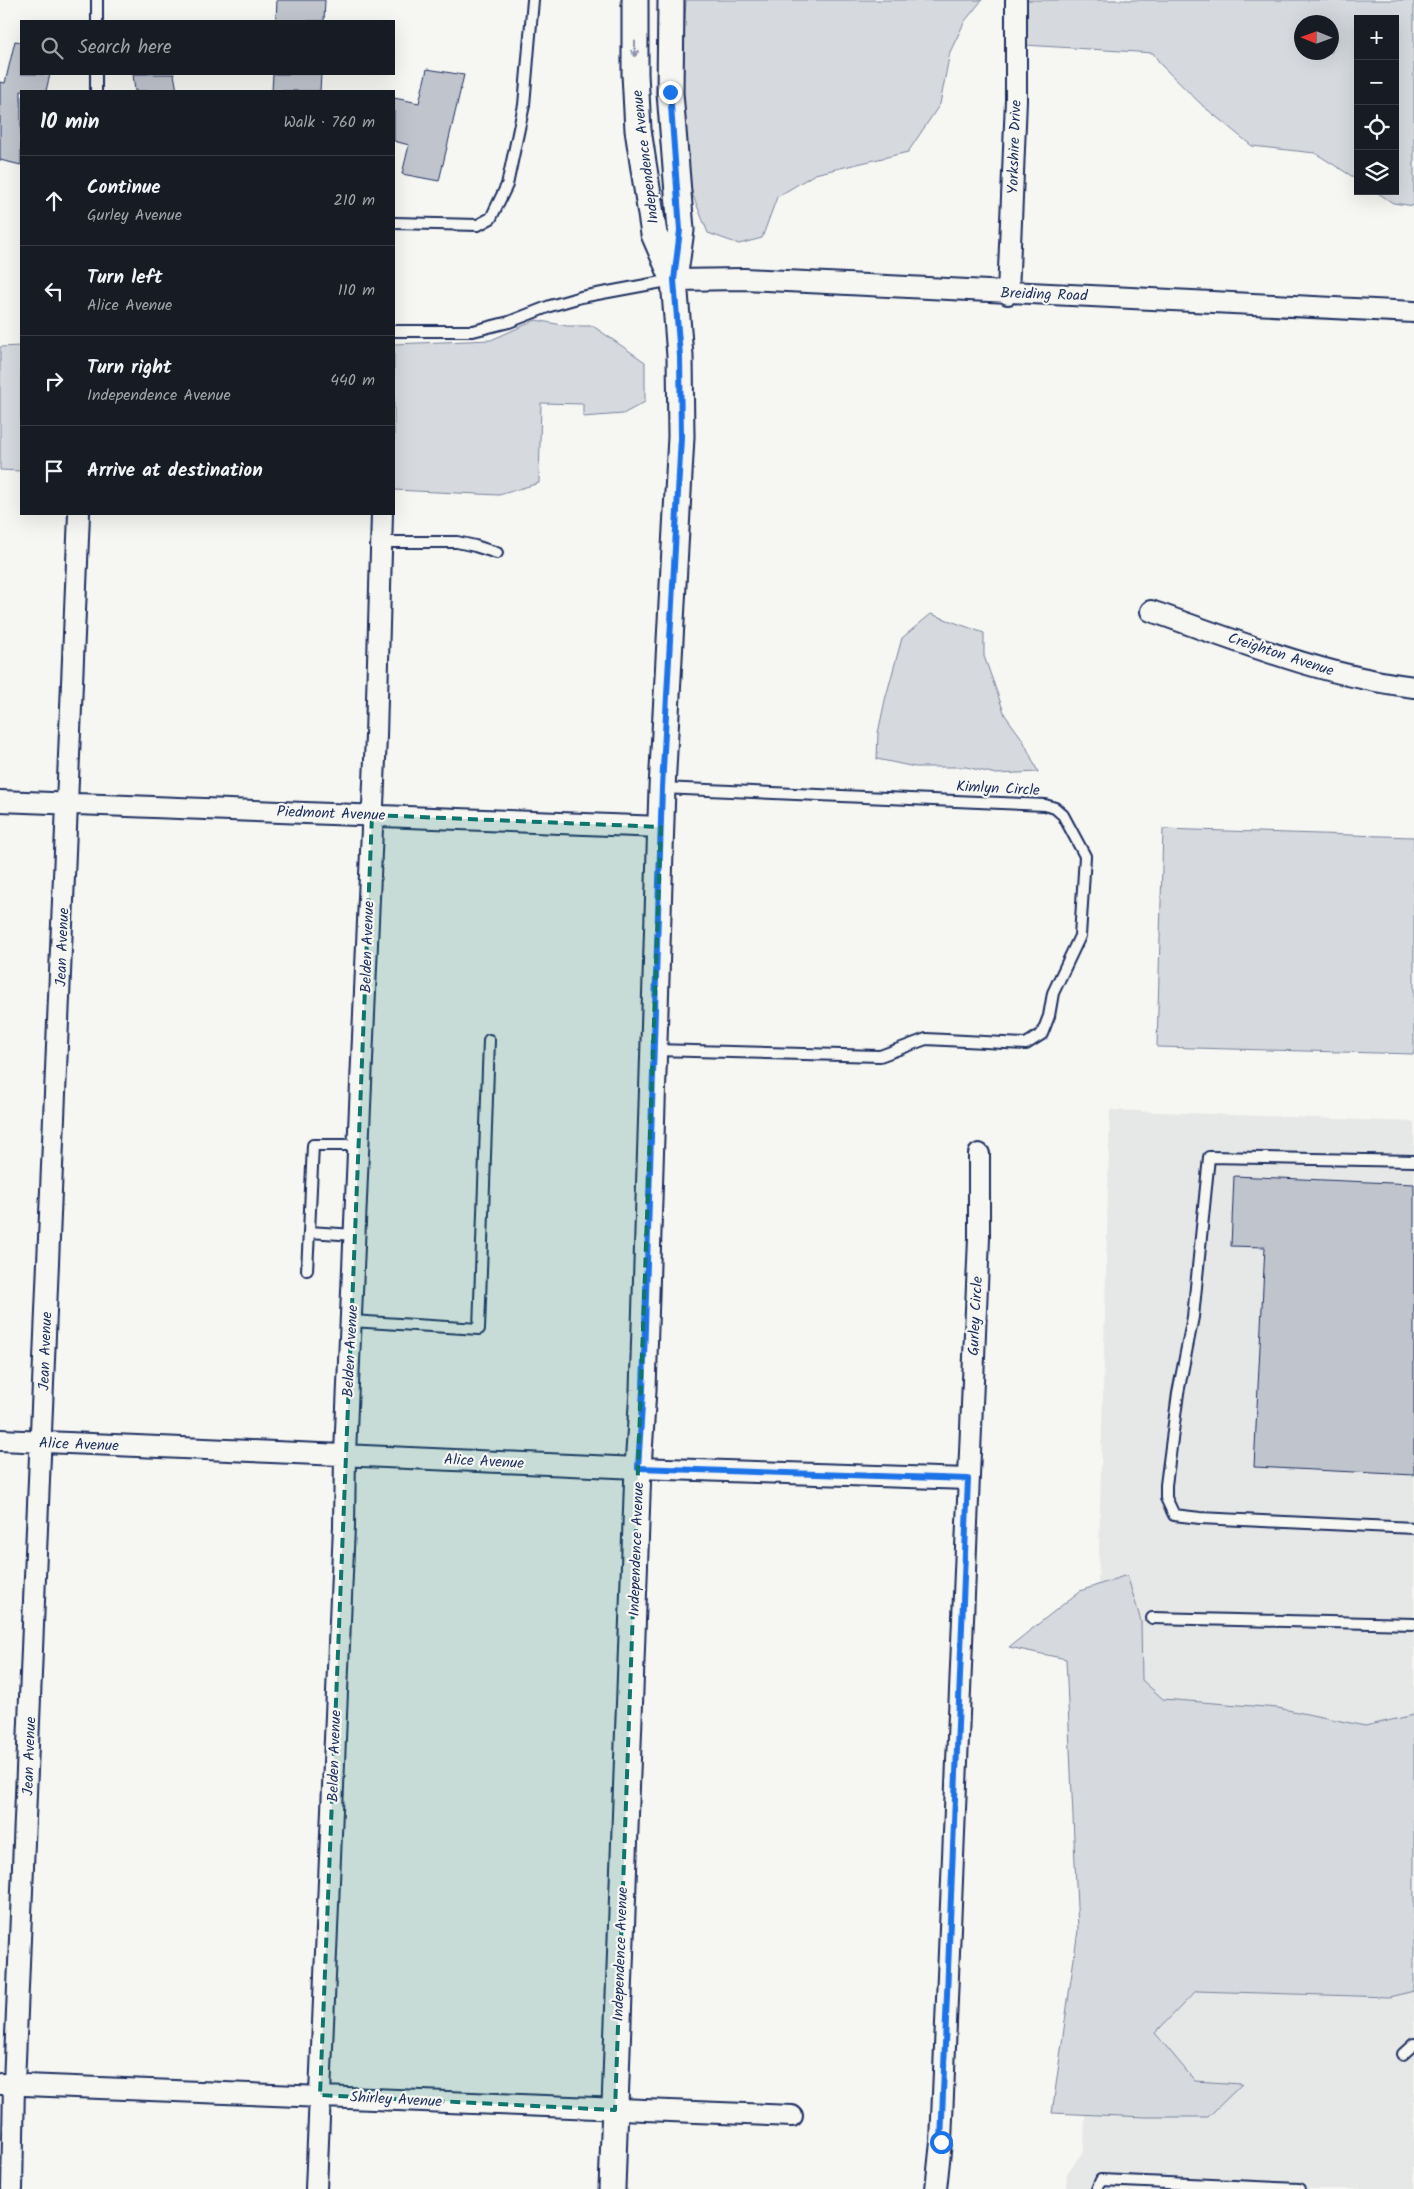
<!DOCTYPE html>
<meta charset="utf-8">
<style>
:root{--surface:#171b24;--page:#242831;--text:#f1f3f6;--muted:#9ea1a6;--line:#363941}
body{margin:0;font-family:Kalam,sans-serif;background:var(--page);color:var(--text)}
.controls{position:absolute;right:15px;top:15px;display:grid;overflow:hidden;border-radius:0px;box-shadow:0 5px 20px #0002}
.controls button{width:45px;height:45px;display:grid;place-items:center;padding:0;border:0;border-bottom:1px solid var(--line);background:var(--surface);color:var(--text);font:25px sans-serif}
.compass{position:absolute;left:1294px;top:15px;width:45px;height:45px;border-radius:50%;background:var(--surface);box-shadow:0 5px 20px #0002;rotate:271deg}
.stop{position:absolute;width:15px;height:15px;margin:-11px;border:4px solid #1a73e8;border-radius:50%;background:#fff}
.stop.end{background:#1a73e8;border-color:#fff;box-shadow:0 1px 5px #0008}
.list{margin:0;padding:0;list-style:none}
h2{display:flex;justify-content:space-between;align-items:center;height:65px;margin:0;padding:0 20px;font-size:21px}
h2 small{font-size:16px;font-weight:400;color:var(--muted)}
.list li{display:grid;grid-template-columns:32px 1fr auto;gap:15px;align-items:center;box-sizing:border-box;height:90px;padding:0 20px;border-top:1px solid var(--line)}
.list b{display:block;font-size:19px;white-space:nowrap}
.list p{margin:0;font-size:16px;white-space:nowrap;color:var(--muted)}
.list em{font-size:16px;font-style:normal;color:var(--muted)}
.icon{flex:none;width:28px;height:28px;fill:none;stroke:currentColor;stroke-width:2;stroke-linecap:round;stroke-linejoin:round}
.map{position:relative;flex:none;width:1414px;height:2189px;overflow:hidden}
.search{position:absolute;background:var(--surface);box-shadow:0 5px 20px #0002;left:20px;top:20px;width:375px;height:55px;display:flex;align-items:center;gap:12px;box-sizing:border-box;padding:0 18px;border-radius:0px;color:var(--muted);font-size:19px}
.panel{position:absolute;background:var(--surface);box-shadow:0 5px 20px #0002;left:20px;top:90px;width:375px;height:425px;border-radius:0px}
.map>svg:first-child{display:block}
</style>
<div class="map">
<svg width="1414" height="2189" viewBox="0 0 1414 2189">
<rect width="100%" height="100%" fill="#f6f6f2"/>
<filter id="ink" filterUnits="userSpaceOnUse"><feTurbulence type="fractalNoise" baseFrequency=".02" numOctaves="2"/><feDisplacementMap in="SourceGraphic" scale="10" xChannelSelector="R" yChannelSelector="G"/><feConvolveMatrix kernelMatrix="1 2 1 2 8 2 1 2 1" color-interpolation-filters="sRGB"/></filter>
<g filter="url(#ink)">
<path fill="#e6e7e7" d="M1110,1110l304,12v1067h-348l1,-16 17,-22z"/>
<path fill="#d6d9dd" stroke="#78849e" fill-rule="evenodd" d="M686,0h296l-17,21 -15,31 -10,52 -32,48 -93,22 -38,23 -15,41 -23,6 -31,-11 -16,-40 -12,-86z
M1026,0h388v206l-21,-3 -18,-12h20v-172h-37v161l-43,-27 -63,-7 -49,-40 -42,-41 -8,-12 -128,-8zM1302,22h30v30h-30z
M536,320l31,6h26l52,36v40l-22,12 -40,3v-13l-42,-1 -2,80 -40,12 -105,-5v-146l97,-4z
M21,346v125l-21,-1v-123z
M931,614l53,19v23l21,59 18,25 15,32 -42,2 -30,-7h-51l-38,-8 1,-26 7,-33 17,-62z
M1163,829l251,8v217l-257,-7z
M1127,1575l14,46 1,59 21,19 115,9 87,18 49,-11v276l-25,6 -193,-6 -41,42 40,48 47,3 -34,33h-63l-93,-4 26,-183 -12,-271 -57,-12 71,-56z"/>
<path fill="#c0c4cd" stroke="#1b2f5e" d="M277,0h48l-1,21h-48z
M15,41l6,1v32h29l-4,17h-25v74l-21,-5v-78l5,1z
M427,69l37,6 -25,106 -37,-7 7,-29 -15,-4v-43l25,5z
M133,74h41l3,17h-42z
M273,74h48l-1,17h-48z
M1234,1176l180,8v291l-160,-8 11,-220 -34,-1z"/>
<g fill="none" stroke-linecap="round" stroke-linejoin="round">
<g stroke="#1b2f5e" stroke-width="14">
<path id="service" d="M97,21v-21
M96,91v-17
M394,223l84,2 13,-7 16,-33 17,-80 9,-105
M394,331h79l36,-9 41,-16 31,-9 92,-17
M381,542h76l18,4 22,7
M655,1050l225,6 46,-17 100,5 16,-10 7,-18 4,-23 27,-57 5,-80 -22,-41 -8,-7 -10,-3 -383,-17
M1414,1161l-205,-4 -16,160 -15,76 -12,92v13l8,17 26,3 214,10
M355,1235l-46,-3 4,-87h45
M307,1270l2,-38
M351,1321l128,8 10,-289
M1152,1618l262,6
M1403,2054l11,-10
M1097,2189l4,-9 198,9"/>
</g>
<g stroke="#1b2f5e" stroke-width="24">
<path id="minor" d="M674,280l70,-1 670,33
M1008,294l8,-194v-100
M1151,611c87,30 172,65 263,76
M0,801l661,26
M0,1440l638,28 330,11
M0,2084l792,32
M12,2189l2,-105 65,-1570
M316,2189l28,-663 1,-72 31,-718 6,-222
M936,2189l5,-47 38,-904v-84"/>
</g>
<g stroke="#1b2f5e" stroke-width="29">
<path id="tertiary" d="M635,0v74l3,56 16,104 20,46
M612,2189l26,-721 5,-78 19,-602 19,-351 -1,-81 -6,-76 7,-50 -11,-137 1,-93"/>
</g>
<use href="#service" stroke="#f6f6f2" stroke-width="10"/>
<use href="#minor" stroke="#f6f6f2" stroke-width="20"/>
<use href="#tertiary" stroke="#f6f6f2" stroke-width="25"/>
</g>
<defs><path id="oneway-shaft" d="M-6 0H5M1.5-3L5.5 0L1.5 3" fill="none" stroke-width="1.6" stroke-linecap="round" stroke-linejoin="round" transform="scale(1.25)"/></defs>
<use stroke="#8892a8" href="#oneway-shaft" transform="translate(635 49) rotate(90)"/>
</g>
<g fill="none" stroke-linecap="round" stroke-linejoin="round" filter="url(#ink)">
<path stroke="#1a73e8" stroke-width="6" d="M670,92l10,138 -6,50 6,76 1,81 -19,351 -19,602 -5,78 330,11 -27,663"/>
</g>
<path fill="#0f766e" fill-opacity="0.2" stroke="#0f766e" stroke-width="4" stroke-dasharray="10 6" stroke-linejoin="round" d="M372,815l289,12 -46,1283 -295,-15z"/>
<g text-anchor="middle" stroke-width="4.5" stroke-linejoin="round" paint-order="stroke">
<g font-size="15" fill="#1b2f5e" stroke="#f6f6f2">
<text transform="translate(1014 147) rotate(-88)" y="5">Yorkshire Drive</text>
<text transform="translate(645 157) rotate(-97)" y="5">Independence Avenue</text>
<text transform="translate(1044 294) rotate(2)" y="5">Breiding Road</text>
<text transform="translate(1281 654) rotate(18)" y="5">Creighton Avenue</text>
<text transform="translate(998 788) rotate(3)" y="5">Kimlyn Circle</text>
<text transform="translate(331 813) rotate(2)" y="5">Piedmont Avenue</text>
<text transform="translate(62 947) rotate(-88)" y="5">Jean Avenue</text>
<text transform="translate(367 947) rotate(-88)" y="5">Belden Avenue</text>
<text transform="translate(975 1316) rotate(-87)" y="5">Gurley Circle</text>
<text transform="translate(45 1351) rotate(-88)" y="5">Jean Avenue</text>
<text transform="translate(350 1351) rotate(-87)" y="5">Belden Avenue</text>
<text transform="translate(79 1444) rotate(2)" y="5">Alice Avenue</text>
<text transform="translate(484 1461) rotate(3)" y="5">Alice Avenue</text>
<text transform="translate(636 1549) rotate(-88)" y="5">Independence Avenue</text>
<text transform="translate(29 1756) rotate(-88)" y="5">Jean Avenue</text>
<text transform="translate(334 1756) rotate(-88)" y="5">Belden Avenue</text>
<text transform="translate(620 1954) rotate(-88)" y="5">Independence Avenue</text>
<text transform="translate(396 2099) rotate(3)" y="5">Shirley Avenue</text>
</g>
</g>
</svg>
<div class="controls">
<button>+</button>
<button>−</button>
<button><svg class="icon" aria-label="locate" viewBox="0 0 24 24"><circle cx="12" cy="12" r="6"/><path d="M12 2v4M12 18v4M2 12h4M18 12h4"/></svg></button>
<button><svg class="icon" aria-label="layers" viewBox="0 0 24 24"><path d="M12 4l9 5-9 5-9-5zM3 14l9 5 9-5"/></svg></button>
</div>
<svg class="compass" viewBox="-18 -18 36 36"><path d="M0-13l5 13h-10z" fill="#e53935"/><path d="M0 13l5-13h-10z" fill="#9ea1a6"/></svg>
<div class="stop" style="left:941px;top:2142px"></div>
<div class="stop end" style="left:670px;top:92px"></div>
<div class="search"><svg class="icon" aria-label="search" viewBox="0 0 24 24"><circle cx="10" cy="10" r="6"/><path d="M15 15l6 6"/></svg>Search here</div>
<section class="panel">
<h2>10 min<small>Walk · 760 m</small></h2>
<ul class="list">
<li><svg class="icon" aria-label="ahead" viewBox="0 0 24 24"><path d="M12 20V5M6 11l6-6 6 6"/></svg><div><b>Continue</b><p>Gurley Avenue</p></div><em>210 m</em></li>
<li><svg class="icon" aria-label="left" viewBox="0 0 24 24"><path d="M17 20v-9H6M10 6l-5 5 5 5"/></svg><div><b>Turn left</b><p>Alice Avenue</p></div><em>110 m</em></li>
<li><svg class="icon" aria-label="right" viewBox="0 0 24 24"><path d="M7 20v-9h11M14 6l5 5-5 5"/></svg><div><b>Turn right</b><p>Independence Avenue</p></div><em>440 m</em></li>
<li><svg class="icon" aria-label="arrive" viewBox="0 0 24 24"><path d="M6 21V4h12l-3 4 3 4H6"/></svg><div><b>Arrive at destination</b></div></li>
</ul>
</section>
</div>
